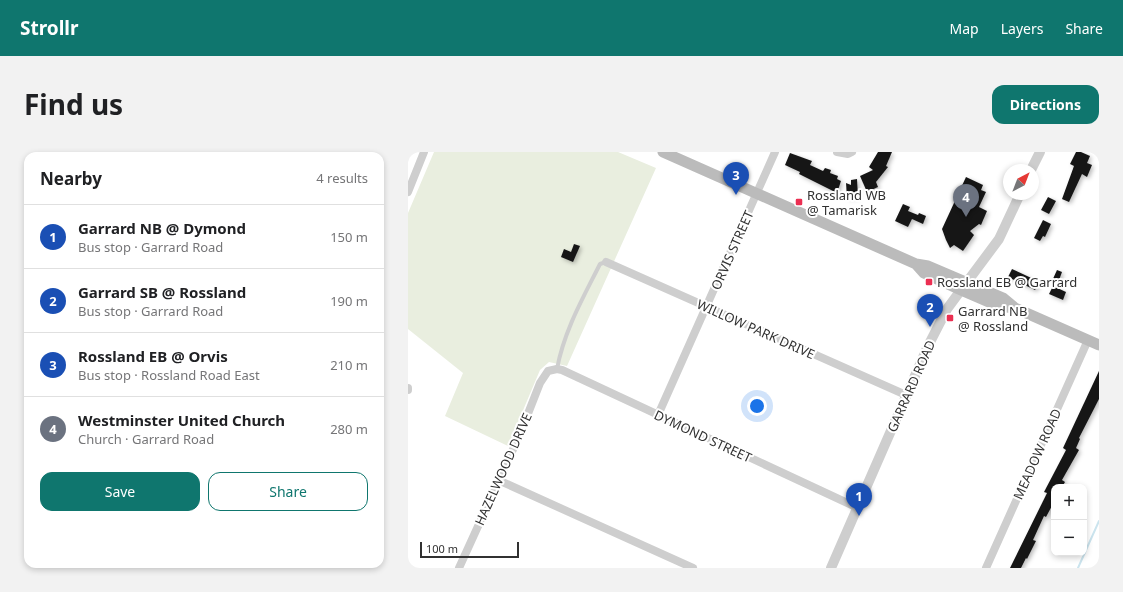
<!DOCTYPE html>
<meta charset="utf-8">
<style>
:root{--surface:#fff;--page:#f2f2f2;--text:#202124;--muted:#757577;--line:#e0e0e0;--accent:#0f766e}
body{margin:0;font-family:"Noto Sans",sans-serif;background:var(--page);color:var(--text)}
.controls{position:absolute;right:12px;bottom:12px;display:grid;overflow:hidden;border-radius:8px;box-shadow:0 2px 6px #0003}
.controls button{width:36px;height:36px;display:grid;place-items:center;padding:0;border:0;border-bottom:1px solid var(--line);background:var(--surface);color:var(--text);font:20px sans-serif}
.compass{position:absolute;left:595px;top:12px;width:36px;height:36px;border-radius:50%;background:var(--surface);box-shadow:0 2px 6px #0003;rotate:42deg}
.scale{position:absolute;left:12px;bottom:10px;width:99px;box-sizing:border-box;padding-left:4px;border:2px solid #313131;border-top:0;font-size:11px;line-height:14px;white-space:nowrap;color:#313131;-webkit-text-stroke:3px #fff;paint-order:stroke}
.you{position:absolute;left:349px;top:254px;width:14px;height:14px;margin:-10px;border:3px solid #fff;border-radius:50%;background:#1a73e8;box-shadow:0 0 0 6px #1a73e833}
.badge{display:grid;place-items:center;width:26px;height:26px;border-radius:50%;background:var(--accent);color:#fff;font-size:13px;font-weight:700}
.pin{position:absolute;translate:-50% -33px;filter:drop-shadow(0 1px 2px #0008)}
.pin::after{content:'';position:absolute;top:21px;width:14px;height:12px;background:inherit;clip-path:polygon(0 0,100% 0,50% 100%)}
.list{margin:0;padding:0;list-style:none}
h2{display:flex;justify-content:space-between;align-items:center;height:52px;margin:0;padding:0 16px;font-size:17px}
h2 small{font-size:13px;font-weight:400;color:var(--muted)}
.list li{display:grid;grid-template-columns:26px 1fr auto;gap:12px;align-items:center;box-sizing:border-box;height:64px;padding:0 16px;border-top:1px solid var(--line)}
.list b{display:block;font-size:15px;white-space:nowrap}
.list p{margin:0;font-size:13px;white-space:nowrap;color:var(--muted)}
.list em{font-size:13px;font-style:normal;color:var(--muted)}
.actions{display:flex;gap:8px;padding:12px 16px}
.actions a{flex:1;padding:9px 0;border:1px solid var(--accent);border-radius:12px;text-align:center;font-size:14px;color:var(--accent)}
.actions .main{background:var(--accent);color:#fff}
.map{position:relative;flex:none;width:691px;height:416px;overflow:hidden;border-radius:12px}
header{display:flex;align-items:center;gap:24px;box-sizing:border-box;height:56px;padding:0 20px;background:var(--accent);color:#fff}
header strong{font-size:19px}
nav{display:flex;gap:22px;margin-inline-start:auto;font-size:14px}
.intro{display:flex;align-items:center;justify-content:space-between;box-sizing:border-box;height:96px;padding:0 24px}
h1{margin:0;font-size:28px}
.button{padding:10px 18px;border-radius:12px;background:var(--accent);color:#fff;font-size:14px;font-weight:700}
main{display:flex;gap:24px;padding:0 24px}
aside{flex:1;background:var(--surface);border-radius:12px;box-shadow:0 2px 6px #0003}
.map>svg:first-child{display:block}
</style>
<header>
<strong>Strollr</strong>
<nav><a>Map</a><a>Layers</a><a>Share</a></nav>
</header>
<div class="intro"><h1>Find us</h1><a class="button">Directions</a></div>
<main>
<aside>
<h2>Nearby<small>4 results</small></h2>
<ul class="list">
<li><span class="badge" style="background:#1a4fb4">1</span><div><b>Garrard NB @ Dymond</b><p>Bus stop · Garrard Road</p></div><em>150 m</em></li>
<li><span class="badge" style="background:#1a4fb4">2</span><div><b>Garrard SB @ Rossland</b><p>Bus stop · Garrard Road</p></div><em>190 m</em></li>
<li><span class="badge" style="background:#1a4fb4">3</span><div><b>Rossland EB @ Orvis</b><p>Bus stop · Rossland Road East</p></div><em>210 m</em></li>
<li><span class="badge" style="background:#6b7280">4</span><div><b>Westminster United Church</b><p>Church · Garrard Road</p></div><em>280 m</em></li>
</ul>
<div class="actions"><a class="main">Save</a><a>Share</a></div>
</aside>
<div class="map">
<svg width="691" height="416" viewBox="0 0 691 416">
<defs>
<filter id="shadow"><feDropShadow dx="2" dy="2" stdDeviation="2" flood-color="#0004"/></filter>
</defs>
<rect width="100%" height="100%" fill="#fff"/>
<path fill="#e9eedf" d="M26,0h184l38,16 -89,198 -18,-4 -9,8 -32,76 -63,-30 18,-43 -55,-44v-116z"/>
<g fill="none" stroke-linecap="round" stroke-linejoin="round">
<path stroke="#cbe4ee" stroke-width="2" d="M670,416l21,-47"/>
</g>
<path fill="#181818" filter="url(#shadow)" d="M470,0h14l-6,14 2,1 -12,15 2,5 -11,5 -7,-16 13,-6 -4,-3z
M668,0h5l9,4 -3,7 5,2 -5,12 -5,-3 -13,28 -7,-3 12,-33 -4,-2z
M382,1l22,8 -2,4 13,6 2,-3 6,2 -1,3 8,3 -1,3 4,2 -4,12 -38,-19 1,-2 -15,-7z
M558,25l17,8 -2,5 5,2 -7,15 8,4 -6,14 -2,-1 -9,7 4,4 -11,16 -9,-6 -4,3 -4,-8 -4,-11z
M449,27l1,18 -11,1 -1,-15 5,2v-5z
M640,45l8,4 -7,13 -8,-4z
M495,52l7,3 -2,4 10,4 1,-2 7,3 -3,8 -11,-5 -4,8 -13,-6z
M635,68l8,4 -6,13 -2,-1 -3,5 -6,-3z
M166,92l6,2 -7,16 -12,-5 3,-8 7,3z
M604,117l28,13 -5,8 -27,-13z
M649,118l5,2 -4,11 -6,-2z
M645,134l13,6 -3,8 -14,-6z
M691,219v28l-20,39 1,1 -4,9 3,2 -17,30 3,2 -3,5h-8v15l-8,15 -2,-1 -11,24 3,1 -9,18 -1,-1 -5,10h-11l37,-75 -3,-1 22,-42 -3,-2z"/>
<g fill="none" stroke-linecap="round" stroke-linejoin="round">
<path stroke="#cecece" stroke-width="4" d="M149,217c7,-38 26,-71 43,-105l6,-2"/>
<path stroke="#cecece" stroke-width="8" d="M429,0l11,2 4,-2
M0,40l16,-40
M198,110l300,133
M0,236v2
M250,263l117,-263
M90,328l195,88
M51,416l61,-134 20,-51 8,-12 9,-2 5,1 296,138
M578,416l102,-228"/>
<path stroke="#cecece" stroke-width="10" d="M623,18l9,-18
M559,130l32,-43 21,-45
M423,416l97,-222 19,-37 14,-19"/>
<path stroke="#bbb" stroke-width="11" d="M255,0l253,112 12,2 75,32 12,10 84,37
M508,112l8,9 37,17 37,16 17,2"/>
</g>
<g fill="#eb2f52" stroke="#fff" stroke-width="1.5">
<rect x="387" y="46" width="8" height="8" rx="2"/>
<rect x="517" y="126" width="8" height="8" rx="2"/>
<rect x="538" y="162" width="8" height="8" rx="2"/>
</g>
<g text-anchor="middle" stroke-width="4" stroke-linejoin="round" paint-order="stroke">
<g font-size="13" fill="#313131" stroke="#fff" text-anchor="start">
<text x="399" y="48">Rossland WB<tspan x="399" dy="15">@ Tamarisk</tspan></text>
<text x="529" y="135">Rossland EB @ Garrard</text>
<text x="550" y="164">Garrard NB<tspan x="550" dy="15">@ Rossland</tspan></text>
</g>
<g font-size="13" fill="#313131" stroke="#fff">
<text transform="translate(324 98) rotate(-66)" y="5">ORVIS STREET</text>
<text transform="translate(348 177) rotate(24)" y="5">WILLOW PARK DRIVE</text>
<text transform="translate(503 234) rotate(-66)" y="5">GARRARD ROAD</text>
<text transform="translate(295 284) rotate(25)" y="5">DYMOND STREET</text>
<text transform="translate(629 302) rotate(-66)" y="5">MEADOW ROAD</text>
<text transform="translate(95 317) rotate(-66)" y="5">HAZELWOOD DRIVE</text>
</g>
</g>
</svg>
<div class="controls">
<button>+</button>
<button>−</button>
</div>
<svg class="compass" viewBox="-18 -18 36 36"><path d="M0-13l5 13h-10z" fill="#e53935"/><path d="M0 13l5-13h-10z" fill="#757577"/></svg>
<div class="scale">100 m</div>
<div class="you"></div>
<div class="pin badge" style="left:451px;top:364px;background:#1a4fb4">1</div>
<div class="pin badge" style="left:522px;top:175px;background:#1a4fb4">2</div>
<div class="pin badge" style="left:328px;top:43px;background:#1a4fb4">3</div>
<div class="pin badge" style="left:558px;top:65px;background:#6b7280">4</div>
</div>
</main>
